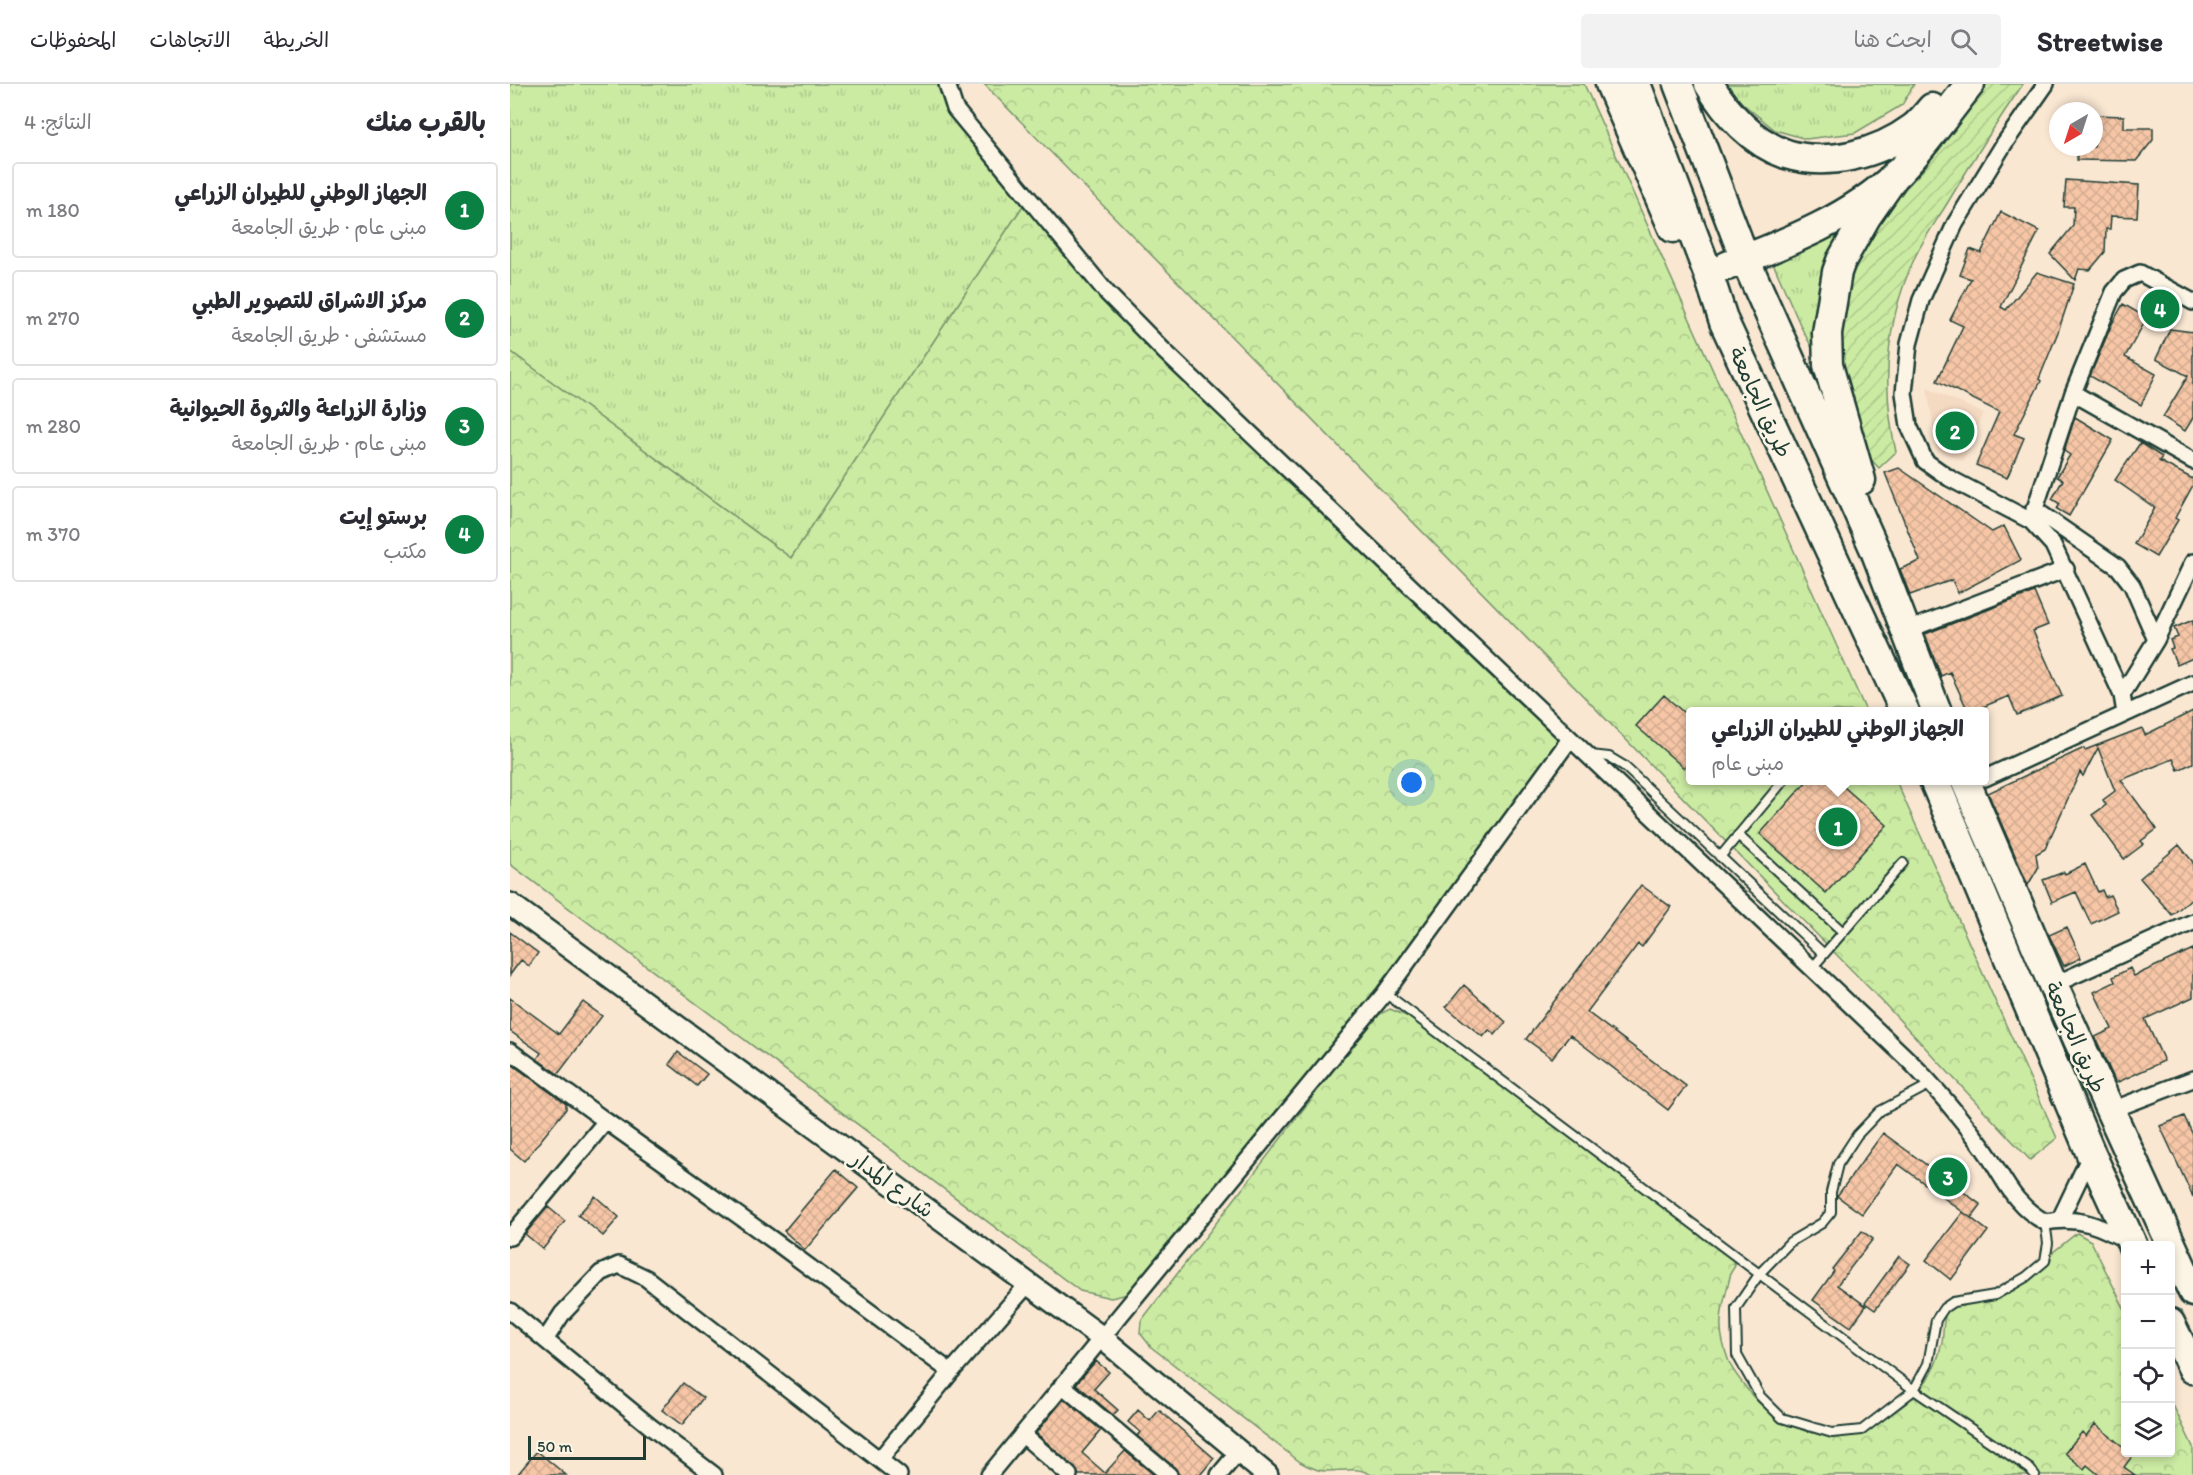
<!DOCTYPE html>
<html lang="ar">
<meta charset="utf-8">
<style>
:root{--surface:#fff;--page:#f2f2f3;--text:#2b2b33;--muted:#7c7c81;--line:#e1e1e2;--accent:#0b8043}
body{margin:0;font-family:Itim,"Playpen Sans Arabic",sans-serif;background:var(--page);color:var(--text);direction:rtl}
.controls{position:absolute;right:18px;bottom:18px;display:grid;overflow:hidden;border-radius:6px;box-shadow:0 3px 9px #0003}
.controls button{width:54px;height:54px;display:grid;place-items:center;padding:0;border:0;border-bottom:2px solid var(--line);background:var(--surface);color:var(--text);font:30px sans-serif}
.compass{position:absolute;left:1539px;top:18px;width:54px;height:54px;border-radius:50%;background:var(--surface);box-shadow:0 3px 9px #0003;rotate:219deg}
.scale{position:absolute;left:18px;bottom:15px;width:118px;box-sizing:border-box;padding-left:6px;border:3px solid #1f3d34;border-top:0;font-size:16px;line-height:21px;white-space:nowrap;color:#1f3d34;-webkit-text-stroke:4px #fcf5e5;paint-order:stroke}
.you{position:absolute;left:902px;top:699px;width:21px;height:21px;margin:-15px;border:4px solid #fff;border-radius:50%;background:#1a73e8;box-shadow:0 0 0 9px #1a73e833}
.badge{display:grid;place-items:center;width:39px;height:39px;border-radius:50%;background:var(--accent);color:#fff;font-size:20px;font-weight:700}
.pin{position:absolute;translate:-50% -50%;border:3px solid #fff;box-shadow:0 2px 6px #0006}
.popup{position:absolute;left:1176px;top:623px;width:303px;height:78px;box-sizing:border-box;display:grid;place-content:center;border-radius:6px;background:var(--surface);filter:drop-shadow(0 2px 4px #0005);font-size:20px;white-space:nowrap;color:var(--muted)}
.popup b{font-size:22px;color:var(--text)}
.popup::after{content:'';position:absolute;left:50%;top:100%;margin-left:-12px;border:12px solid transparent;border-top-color:var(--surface)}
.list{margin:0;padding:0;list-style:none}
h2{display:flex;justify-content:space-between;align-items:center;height:78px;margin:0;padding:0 24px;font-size:26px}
h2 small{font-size:20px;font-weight:400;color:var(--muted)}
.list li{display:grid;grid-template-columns:39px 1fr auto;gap:18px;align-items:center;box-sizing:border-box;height:96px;margin:0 12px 12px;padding:0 12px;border:2px solid var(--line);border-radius:6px}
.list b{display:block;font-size:22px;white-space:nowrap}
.list p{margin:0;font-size:20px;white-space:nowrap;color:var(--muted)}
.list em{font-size:20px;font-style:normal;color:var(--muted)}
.icon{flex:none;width:33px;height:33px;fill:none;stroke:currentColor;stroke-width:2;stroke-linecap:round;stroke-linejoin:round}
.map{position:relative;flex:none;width:1683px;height:1391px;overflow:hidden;direction:ltr}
header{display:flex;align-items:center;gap:36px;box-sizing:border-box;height:84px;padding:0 30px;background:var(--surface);border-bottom:2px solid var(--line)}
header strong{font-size:28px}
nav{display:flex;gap:33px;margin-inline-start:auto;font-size:21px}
.search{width:420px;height:54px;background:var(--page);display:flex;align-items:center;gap:15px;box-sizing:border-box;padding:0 21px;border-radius:6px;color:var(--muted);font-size:22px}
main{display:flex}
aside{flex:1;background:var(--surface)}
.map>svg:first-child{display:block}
</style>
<header>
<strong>Streetwise</strong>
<div class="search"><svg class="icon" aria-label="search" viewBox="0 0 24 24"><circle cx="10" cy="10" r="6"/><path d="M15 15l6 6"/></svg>ابحث هنا</div>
<nav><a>الخريطة</a><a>الاتجاهات</a><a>المحفوظات</a></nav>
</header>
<main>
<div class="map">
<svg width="1683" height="1391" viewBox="0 0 1683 1391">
<defs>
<pattern id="grass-tufts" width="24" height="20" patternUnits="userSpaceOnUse" patternTransform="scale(1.5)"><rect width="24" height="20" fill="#cbeaa2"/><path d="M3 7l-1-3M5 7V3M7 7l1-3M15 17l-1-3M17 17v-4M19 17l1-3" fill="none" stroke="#aeca8c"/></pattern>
<pattern id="forest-crowns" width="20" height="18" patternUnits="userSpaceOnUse" patternTransform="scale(1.5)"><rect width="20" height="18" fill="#cbeaa2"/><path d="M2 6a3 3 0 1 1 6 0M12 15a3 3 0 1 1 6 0" fill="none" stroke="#aeca8c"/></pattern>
<pattern id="garden-furrows" width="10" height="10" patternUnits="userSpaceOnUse" patternTransform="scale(1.5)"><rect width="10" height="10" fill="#cbeaa2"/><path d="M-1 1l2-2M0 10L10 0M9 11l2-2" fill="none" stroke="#aeca8c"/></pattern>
<pattern id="building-cross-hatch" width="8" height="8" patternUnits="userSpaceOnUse" patternTransform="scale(1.5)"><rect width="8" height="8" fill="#f6c6a6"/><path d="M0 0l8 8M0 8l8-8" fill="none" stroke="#d2ab90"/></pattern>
</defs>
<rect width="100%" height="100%" fill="#fae7d2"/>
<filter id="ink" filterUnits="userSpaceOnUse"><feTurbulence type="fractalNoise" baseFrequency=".0167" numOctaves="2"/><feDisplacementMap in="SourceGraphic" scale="12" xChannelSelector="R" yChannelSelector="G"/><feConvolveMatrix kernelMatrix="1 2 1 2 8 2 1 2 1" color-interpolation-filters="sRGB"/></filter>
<g filter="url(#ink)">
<path fill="#f5dac2" d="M1417,304l56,25 -20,48 -26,-11z"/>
<path fill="url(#grass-tufts)" stroke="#75946b" stroke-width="1.5" d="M0,0h437l8,25 73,89 -237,360 -281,-207z
M1215,0h189l-12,21 -47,28 -49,6 -31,-9 -44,-36z
M1346,131l-40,140 -14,-26 -30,-68z"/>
<path fill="url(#forest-crowns)" stroke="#75946b" stroke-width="1.5" d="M474,0h600l282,627 -175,1v68l205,1 161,357 -27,22 -152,-163z
M518,114l79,94 463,447 -429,552 -30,7 -31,-7 -570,-427v-513l281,207z
M880,925l21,9 320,238 4,10 -4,6c-3,16 -10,34 -10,50 -1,11 4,29 8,40 3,8 10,16 15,23 42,63 136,59 180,-1 9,-11 15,-27 18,-42 2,-12 0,-23 6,-35l42,-9 23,-14 64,-51 14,8 34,69 1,142h44l1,-51 22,46v28h-822c-15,-11 -37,-1 -53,-5 -6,-2 -13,-5 -18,-8l-149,-115 -11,-14 1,-12 233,-304z"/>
<path fill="url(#garden-furrows)" stroke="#75946b" stroke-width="1.5" d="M1470,0h43c-24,35 -47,71 -69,108 -12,21 -27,41 -38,63 -30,63 -35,130 -20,197l-17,16 -26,-27 -16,-62v-75l26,-67z"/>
<path fill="url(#building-cross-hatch)" stroke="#1f3d34" stroke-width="1.5" d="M1584,31l30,1v12h29v12l-17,21 -59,-1v-13h17z
M1556,96l73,5 -2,32 -26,-1 -1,13h-4l-1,23 -15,18 -11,-1 -4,11 -25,-26 23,-28 1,-19h-10z
M1491,128l38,19 -38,76 5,3 31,-38 37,12 -16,48 -19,47 2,2 -27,53 10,4 -17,40 -31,-13 23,-53 -62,-31 26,-55 -13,-6 21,-41 -11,-4 10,-26 11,4z
M1613,220l24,14 -22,39 31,17 -15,31 -51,-29 21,-50z
M1660,245l23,3v86l-8,13 -22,-14 25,-41 -32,-17z
M1565,333l38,23 -44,76 -12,-7 3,-5 -8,-5 11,-19 -6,-3 13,-22 -6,-4z
M1630,359l22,14 -3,4 34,18v6l-18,33 3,2 -22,37 -22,-13 21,-36 -40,-28z
M1389,384l93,64 12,-6 17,34 -63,33 -6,-13 -42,15 -10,-26 20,-8 -35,-88z
M1524,508l14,33 -15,6 29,65 -45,19 -8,-19 -36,15h-5l-18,-39 -9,4 -16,-42z
M1683,536v38l-16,7 -7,-16 3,-1 -3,-8 8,-3 -4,-9z
M1154,611l27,24v40l-7,9 -48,-42z
M1683,627v52l-15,7 -5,-11 -52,21 36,49 -16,12 3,3 -20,15 -32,-44 14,-10 -3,-5 12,-9 -17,-43 -15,28 -3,-4 -35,77 -9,5 2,14 -10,17 -40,-92 96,-45 1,2 57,-22 3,7z
M1298,696h28l51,45 -61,68 -66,-59z
M1669,761l14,17v35l-21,18 -32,-37z
M1575,780l13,28 4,-2 3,7 5,-2 8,16 -27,13 -15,-32 -24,10 -9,-22 21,-8 1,2z
M1131,801l30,22 -29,40 -4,-3 -51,68 99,74 -18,24 -98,-75 -18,23 -26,-19z
M1557,843l14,31 -17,8 -15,-31z
M0,848l28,21 -9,13 -8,-6 -11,15z
M1683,865v48l-48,22 19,42 -48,22 -21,-46 17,-8 -18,-37 21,-10 -2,-5 17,-9 4,8z
M954,901l42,37 -11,13 -6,-5 -6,7 -37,-30z
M0,914l49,36 24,-32 19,14 -44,58 -21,-15 4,-6 -31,-22z
M168,968l29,22 -10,12 -28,-22z
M0,979l56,41v5l-42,52 -14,-12z
M1674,1032l9,19v62l-33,-71z
M1373,1049l98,72 -10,13 -73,-54 -36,50 -25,-18z
M326,1085l22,19 -53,62 -21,-19z
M85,1112l24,21 -16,19 -25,-21z
M38,1123l17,14 -22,28 -18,-15z
M1453,1128l25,19 -37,49 -25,-20z
M1352,1147l11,8 -36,46 29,21 -15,21 -38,-27 21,-29 -2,-2z
M1389,1172l11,8 -35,46 -10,-7z
M586,1277l13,11 -15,17 24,21 -5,5 -37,-31z
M173,1299l20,15 -21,27 -20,-15z
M554,1315l37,31 -19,23 23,20 20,-22 29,24h-75l-4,-7 -39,-35z
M628,1326l12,11 9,-11 55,48 -14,17h-21l-4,-7 -38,-32 3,-4 -12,-10z
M1585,1340l31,25v3l7,3 -9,12 11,8h-36l-12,-10 -3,4 -19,-16 17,-21 4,4z
M27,1367l29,24h-49z"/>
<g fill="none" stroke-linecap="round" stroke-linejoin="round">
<g stroke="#1f3d34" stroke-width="12">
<path id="lane" d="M1081,671l18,2 15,9 200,188
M1228,751l105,97
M1210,773l64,-77
M1302,884l91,-105
M875,909l529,397 116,79 5,6
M1421,1000l-51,27 -23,24 -19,29 -7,28v20l-9,11 -32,19 -30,31 -24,35 1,47 23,41 22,22 50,15 30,-3 52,-40 14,-26 8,-44 8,-12 9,-6 42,-7 31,-18 19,-16 3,-18 -3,-21"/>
</g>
<g stroke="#1f3d34" stroke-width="20">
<path id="street" d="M437,0l8,25 152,184 57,58c245,235 491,468 737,702 29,27 54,58 78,89 24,31 30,60 66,80 34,-6 56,4 84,20
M1536,0l-42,60 -49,80 -34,76 -12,44 -5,49 5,33 16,35 24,17 82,43 22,24 69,150 3,18
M1563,309l120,68
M1524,425l84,58 14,18 24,55
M1521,437l42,-128 41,-101 10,-12 16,-7 53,29
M1395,547l161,-62
M1612,611l34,-55 37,-78
M1475,694l208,-95
M1543,901l140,-63
M0,967l96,70 -96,116
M1599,1027l84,-32
M96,1037l171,122 174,129
M1550,1135l31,-65
M0,1227l141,116 63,48
M35,1256l17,-26 39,-41 18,-8 27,13 253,197
M552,1301l107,90
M512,1350l47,41
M370,1375l71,-87 77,-88
M479,1391l396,-482 185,-254
M709,1391l20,-24"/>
</g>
<g stroke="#1f3d34" stroke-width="26">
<path id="secondary" d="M0,820l591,433 166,138"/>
</g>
<g stroke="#1f3d34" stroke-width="33">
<path id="highway" d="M1100,0l63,144
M1126,0l72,189 16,49 181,390
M1168,0l67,175 130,291 62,162
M1199,0c17,29 44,59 77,70 42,13 92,0 127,-26 7,-5 13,-13 19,-20
M1217,182c59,-23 123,-47 170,-92 27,-27 49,-60 73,-90
M1351,396l-33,-115 -1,-32 10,-61 4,-11 25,-44 30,-43
M1424,696l157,374 42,92
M1455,696l88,205 140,307
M1660,1239l23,46"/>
</g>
<use href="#lane" stroke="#fcf5e5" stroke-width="8"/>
<use href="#street" stroke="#fcf5e5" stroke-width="15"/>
<use href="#secondary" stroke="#fcf5e5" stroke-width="21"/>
<use href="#highway" stroke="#fcf5e5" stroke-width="28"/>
</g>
</g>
<g text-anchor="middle" stroke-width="5" stroke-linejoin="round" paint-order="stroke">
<g font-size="22" fill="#1f3d34" stroke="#fcf5e5">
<text transform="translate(1251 318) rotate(65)" y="8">طريق الجامعة</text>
<text transform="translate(1566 953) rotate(66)" y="8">طريق الجامعة</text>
<text transform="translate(383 1100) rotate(36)" y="8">شارع المدار</text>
</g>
</g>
</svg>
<div class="controls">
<button>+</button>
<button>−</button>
<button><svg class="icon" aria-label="locate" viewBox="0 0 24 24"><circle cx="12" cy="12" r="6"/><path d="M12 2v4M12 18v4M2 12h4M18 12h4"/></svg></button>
<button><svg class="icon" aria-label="layers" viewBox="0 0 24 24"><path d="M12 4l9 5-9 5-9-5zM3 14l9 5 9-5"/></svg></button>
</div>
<svg class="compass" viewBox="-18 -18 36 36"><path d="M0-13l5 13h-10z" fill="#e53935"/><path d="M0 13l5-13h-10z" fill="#7c7c81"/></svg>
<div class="scale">50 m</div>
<div class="you"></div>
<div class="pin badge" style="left:1328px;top:743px">1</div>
<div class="popup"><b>الجهاز الوطني للطيران الزراعي</b>مبنى عام</div>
<div class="pin badge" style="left:1445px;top:347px">2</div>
<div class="pin badge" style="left:1438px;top:1093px">3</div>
<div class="pin badge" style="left:1650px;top:225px">4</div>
</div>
<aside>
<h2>بالقرب منك<small>النتائج: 4</small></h2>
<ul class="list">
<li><span class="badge">1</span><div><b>الجهاز الوطني للطيران الزراعي</b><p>مبنى عام · طريق الجامعة</p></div><em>180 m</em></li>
<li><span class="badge">2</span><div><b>مركز الاشراق للتصوير الطبي</b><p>مستشفى · طريق الجامعة</p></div><em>270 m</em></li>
<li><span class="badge">3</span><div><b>وزارة الزراعة والثروة الحيوانية</b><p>مبنى عام · طريق الجامعة</p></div><em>280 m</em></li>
<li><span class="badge">4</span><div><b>برستو إيت</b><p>مكتب</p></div><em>370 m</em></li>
</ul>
</aside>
</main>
